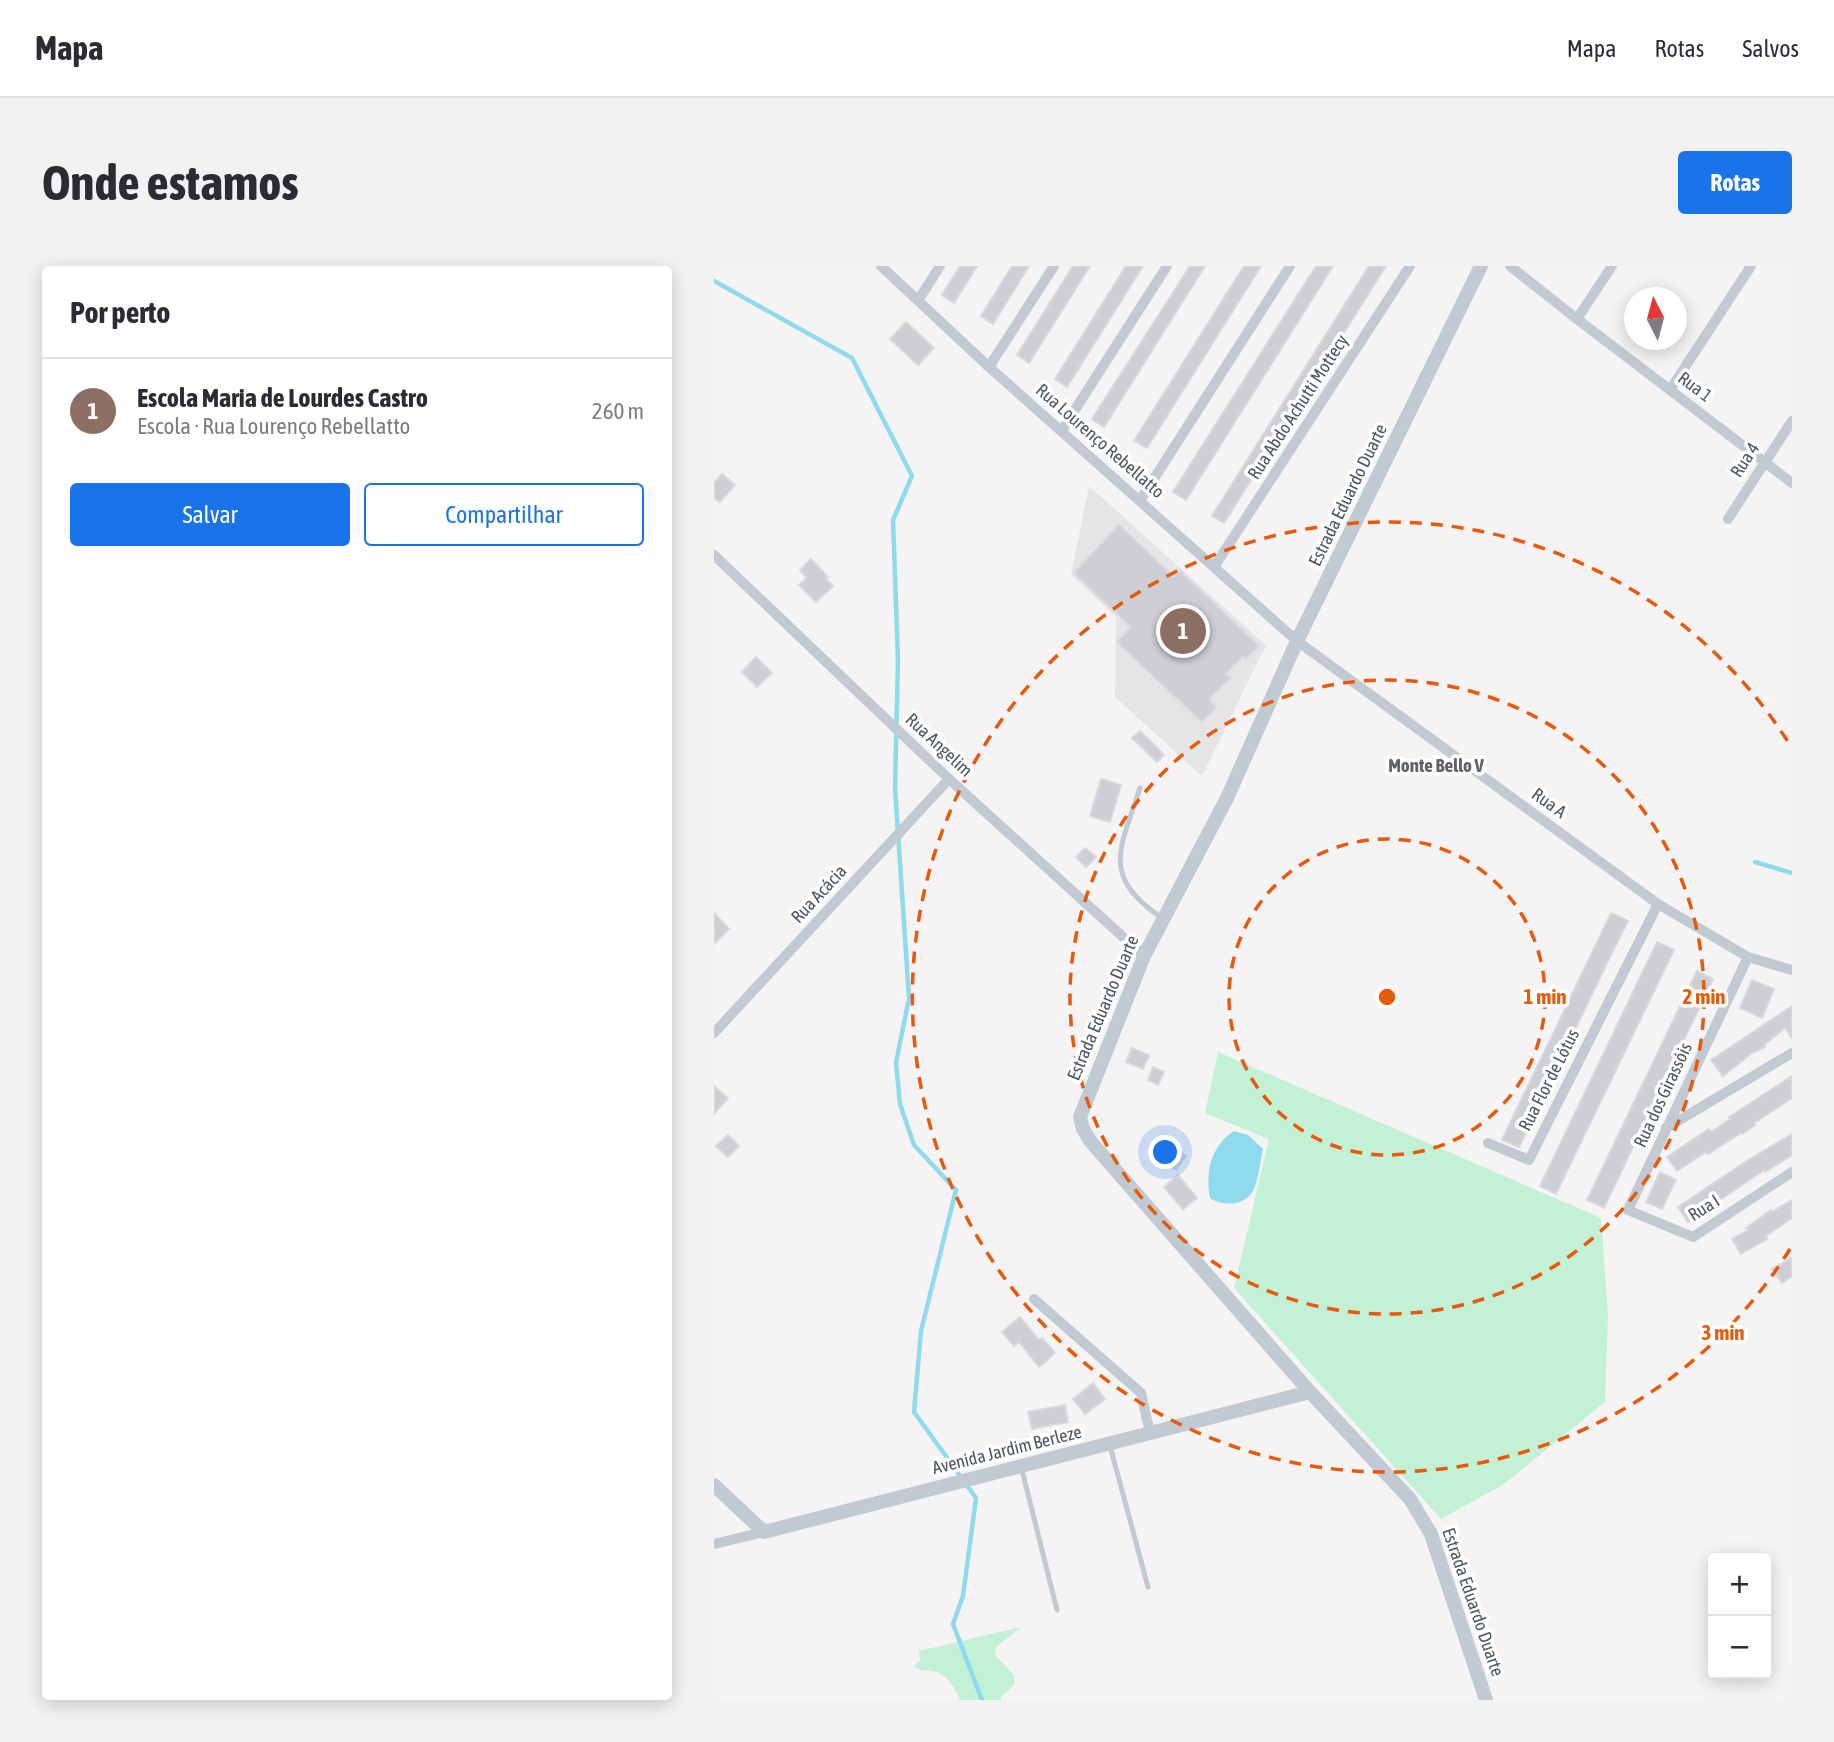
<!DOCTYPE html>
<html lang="pt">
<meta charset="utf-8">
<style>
:root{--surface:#fff;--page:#f2f2f3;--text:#2b2b33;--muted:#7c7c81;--line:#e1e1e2;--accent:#1a73e8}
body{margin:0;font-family:"Asap Condensed",sans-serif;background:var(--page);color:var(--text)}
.controls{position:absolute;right:21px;bottom:21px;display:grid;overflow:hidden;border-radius:7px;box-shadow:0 4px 18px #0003}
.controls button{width:63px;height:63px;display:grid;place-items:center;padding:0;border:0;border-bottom:2px solid var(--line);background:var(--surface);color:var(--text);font:35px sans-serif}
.compass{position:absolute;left:910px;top:21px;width:63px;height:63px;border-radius:50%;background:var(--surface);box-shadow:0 4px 18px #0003;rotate:354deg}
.you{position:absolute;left:452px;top:887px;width:24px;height:24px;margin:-18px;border:5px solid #fff;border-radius:50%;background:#1a73e8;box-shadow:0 0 0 10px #1a73e833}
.badge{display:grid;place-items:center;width:46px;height:46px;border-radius:50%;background:var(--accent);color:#fff;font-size:23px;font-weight:700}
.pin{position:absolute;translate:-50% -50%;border:4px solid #fff;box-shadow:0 2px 7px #0006}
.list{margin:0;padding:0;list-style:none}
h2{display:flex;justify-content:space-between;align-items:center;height:91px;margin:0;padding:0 28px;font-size:30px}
h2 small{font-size:23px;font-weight:400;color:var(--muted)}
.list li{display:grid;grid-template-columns:46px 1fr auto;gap:21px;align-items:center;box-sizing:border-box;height:105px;padding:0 28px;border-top:2px solid var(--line)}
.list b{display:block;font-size:26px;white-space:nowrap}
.list p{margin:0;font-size:23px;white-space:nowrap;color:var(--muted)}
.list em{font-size:23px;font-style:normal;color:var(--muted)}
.actions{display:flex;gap:14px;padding:21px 28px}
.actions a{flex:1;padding:16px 0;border:2px solid var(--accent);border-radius:7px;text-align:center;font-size:24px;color:var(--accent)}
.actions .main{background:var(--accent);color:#fff}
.map{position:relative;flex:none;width:1078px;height:1434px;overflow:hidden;border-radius:7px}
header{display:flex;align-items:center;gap:42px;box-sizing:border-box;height:98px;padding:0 35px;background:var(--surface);border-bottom:2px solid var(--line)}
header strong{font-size:33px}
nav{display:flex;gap:38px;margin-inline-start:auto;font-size:24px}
.intro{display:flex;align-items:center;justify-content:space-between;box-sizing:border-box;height:168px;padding:0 42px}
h1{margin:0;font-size:49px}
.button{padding:18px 32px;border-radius:7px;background:var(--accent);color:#fff;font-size:24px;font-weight:700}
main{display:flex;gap:42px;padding:0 42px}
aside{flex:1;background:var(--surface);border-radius:7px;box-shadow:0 4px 18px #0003}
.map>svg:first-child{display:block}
</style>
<header>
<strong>Mapa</strong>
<nav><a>Mapa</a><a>Rotas</a><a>Salvos</a></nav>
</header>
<div class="intro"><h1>Onde estamos</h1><a class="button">Rotas</a></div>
<main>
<aside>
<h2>Por perto<small></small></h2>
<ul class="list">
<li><span class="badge" style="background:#8d6e63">1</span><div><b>Escola Maria de Lourdes Castro</b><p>Escola · Rua Lourenço Rebellatto</p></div><em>260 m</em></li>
</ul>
<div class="actions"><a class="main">Salvar</a><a>Compartilhar</a></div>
</aside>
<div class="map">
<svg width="1078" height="1434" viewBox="0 0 1078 1434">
<rect width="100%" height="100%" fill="#f5f3f3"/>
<path fill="#e6e4e5" d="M375,220l177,159 -64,131 -87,-79 1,-80 -45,-42z"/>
<path fill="#c3f1d5" d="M504,786l383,166 7,97 -3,87 -101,82 -63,35 -207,-231 35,-149 -64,-26z
M307,1361l-26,21 1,8 18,19 1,9 -14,13v3h-41c-5,-11 -11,-24 -23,-28 -10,-3 -15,1 -23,-6l6,-6 -1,-9z"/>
<path fill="#90daee" d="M520,865l14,4 15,14c-3,13 -4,28 -9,40 -8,17 -30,18 -44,9 -5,-26 1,-52 24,-67z"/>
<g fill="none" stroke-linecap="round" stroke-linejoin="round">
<path stroke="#90daee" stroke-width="4.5" d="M0,15l138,77 60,118 -19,44 5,140 -3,128 14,210 -13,65 4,41 14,41 42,45 -35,141 -7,81 47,65
M1041,596l37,11
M252,1218l10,14 -13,98 -10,28 29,76"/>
</g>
<path fill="#cdcfd5" stroke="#d7d9de" stroke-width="2" d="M246,0h17l-23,37 -12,-8z
M298,0h17l-36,58 -12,-8z
M359,0h17l-61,97 -12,-8z
M412,0h17l-76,121 -12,-8z
M476,0h15l-101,161 -12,-8z
M530,0h17l-114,182 -13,-7z
M602,0h17l-147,234 -13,-8z
M655,0h17l-162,257 -12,-7z
M192,56l28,26 -16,17 -28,-26z
M8,208l13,11 -15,17 -6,-4v-15z
M405,259l55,52 6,-6 79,75 -13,13 -3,-3 -18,18 5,4 -21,21 7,8 -14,15 -85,-80 14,-15 -57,-54z
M97,293l17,18 -2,2 7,7 -17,16 -17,-17 8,-7 -7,-8z
M42,391l16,16 -15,14 -15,-15z
M426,465l24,24 -7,7 -25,-24z
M387,513l20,6 -11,37 -20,-6z
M371,582l11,9 -10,10 -10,-10z
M0,647l15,16 -15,15z
M897,647l17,8 -21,42 -88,184 -17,-7z
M943,676l17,8 -118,244 -16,-8z
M983,705l16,8 -109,229 -17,-8z
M1038,714l22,9 -12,29 -22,-10z
M1078,740v32l-7,-10 -21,17 1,2 -13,6 -29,23 -12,-16z
M418,782l17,7 -6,14 -17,-7z
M439,801l11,5 -6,13 -10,-5z
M1078,810v22l-38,25 1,2 -13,9 -1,-1 -33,21 -2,-2 -29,19 -10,-14 25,-17 17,-11 2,3 19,-13 -1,-2 14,-9z
M0,820l14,12 -14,16z
M1078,868v21l-27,17 -1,-2 -76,52 -10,-15 67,-45z
M14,869l11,11 -11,11 -12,-11z
M456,877l16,13 -10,14 -17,-13z
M946,906l16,8 -14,29 -16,-7z
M464,909l19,23 -14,11 -19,-22z
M1078,934v18l-26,18 1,3 -26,15 -9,-15 16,-9 -2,-2 25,-18 1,2z
M1078,992v18l-10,7 -10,-14z
M306,1051l19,23 3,-2 13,15 -16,14 -20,-25 -5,4 -12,-14z
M379,1117l12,16 -20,15 -12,-15z
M351,1139l3,17 -36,7 -4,-17z"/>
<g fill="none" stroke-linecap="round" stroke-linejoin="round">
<path stroke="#c1cad2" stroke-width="5" d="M426,522c-19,60 -41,87 22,130
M396,1180l38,141
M307,1200l36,144"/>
<path stroke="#c1cad2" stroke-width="10" d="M167,0l108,101 308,274 361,263 90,53 44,13
M796,0l67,53 215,164
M205,33l21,-33
M863,53l35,-53
M275,101l65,-101
M956,124l81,-124
M348,164l105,-164
M427,233l149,-233
M1014,253l64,-98
M0,289l235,224 195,177
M500,301l196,-301
M1034,691l-120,253 65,27 99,-65
M0,767l235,-254
M952,862l126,-75
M774,877l41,17 129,-256
M320,1033l107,94 9,40
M0,1278l50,-12"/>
<path stroke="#c1cad2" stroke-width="14" d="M767,0l-184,375 -70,157 -83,158 -64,161 3,12 8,13 219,250 100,107 21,35 55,166
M0,1219l50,47 546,-140"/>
</g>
<g fill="none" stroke="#e8590c" stroke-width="3.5" stroke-dasharray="12 9">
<circle cx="673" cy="731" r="158"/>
<circle cx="673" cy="731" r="317"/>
<path d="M1076 983A475 475 0 1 1 1076 479"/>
</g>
<g text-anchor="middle" stroke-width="7" stroke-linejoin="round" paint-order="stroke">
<g font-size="18" fill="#4a5661" stroke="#fff">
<text transform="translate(981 121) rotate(37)" y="6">Rua 1</text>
<text transform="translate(584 141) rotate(-57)" y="6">Rua Abdo Achutti Mottecy</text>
<text transform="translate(386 175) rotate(41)" y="6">Rua Lourenço Rebellatto</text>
<text transform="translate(1031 194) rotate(-57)" y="6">Rua 4</text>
<text transform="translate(634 229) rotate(-64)" y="6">Estrada Eduardo Duarte</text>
<text transform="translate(225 479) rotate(43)" y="6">Rua Angelim</text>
<text transform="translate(835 537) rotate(36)" y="6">Rua A</text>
<text transform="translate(105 628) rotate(-47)" y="6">Rua Acácia</text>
<text transform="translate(389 742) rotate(-67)" y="6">Estrada Eduardo Duarte</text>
<text transform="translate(835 814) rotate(-63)" y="6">Rua Flor de Lótus</text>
<text transform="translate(949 829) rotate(-65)" y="6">Rua dos Girassóis</text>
<text transform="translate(990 942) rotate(-32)" y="6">Rua I</text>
<text transform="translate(293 1184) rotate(-14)" y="6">Avenida Jardim Berleze</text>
<text transform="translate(759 1336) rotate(71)" y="6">Estrada Eduardo Duarte</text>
</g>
<g font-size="19" font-weight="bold" fill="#5f6368" stroke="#fff">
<text x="722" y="506">Monte Bello V</text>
</g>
</g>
<circle cx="673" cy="731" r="10" fill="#e8590c" stroke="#fff" stroke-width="3.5"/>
<g font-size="21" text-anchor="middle" font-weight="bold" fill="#e8590c" stroke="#fff" stroke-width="7" stroke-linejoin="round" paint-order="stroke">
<text x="831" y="738">1 min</text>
<text x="990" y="738">2 min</text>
<text x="1009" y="1074">3 min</text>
</g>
</svg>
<div class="controls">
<button>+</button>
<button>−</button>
</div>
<svg class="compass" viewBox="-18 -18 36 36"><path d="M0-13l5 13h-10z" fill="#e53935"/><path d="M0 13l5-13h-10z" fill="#7c7c81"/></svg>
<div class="you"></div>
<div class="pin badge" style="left:469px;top:365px;background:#8d6e63">1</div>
</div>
</main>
